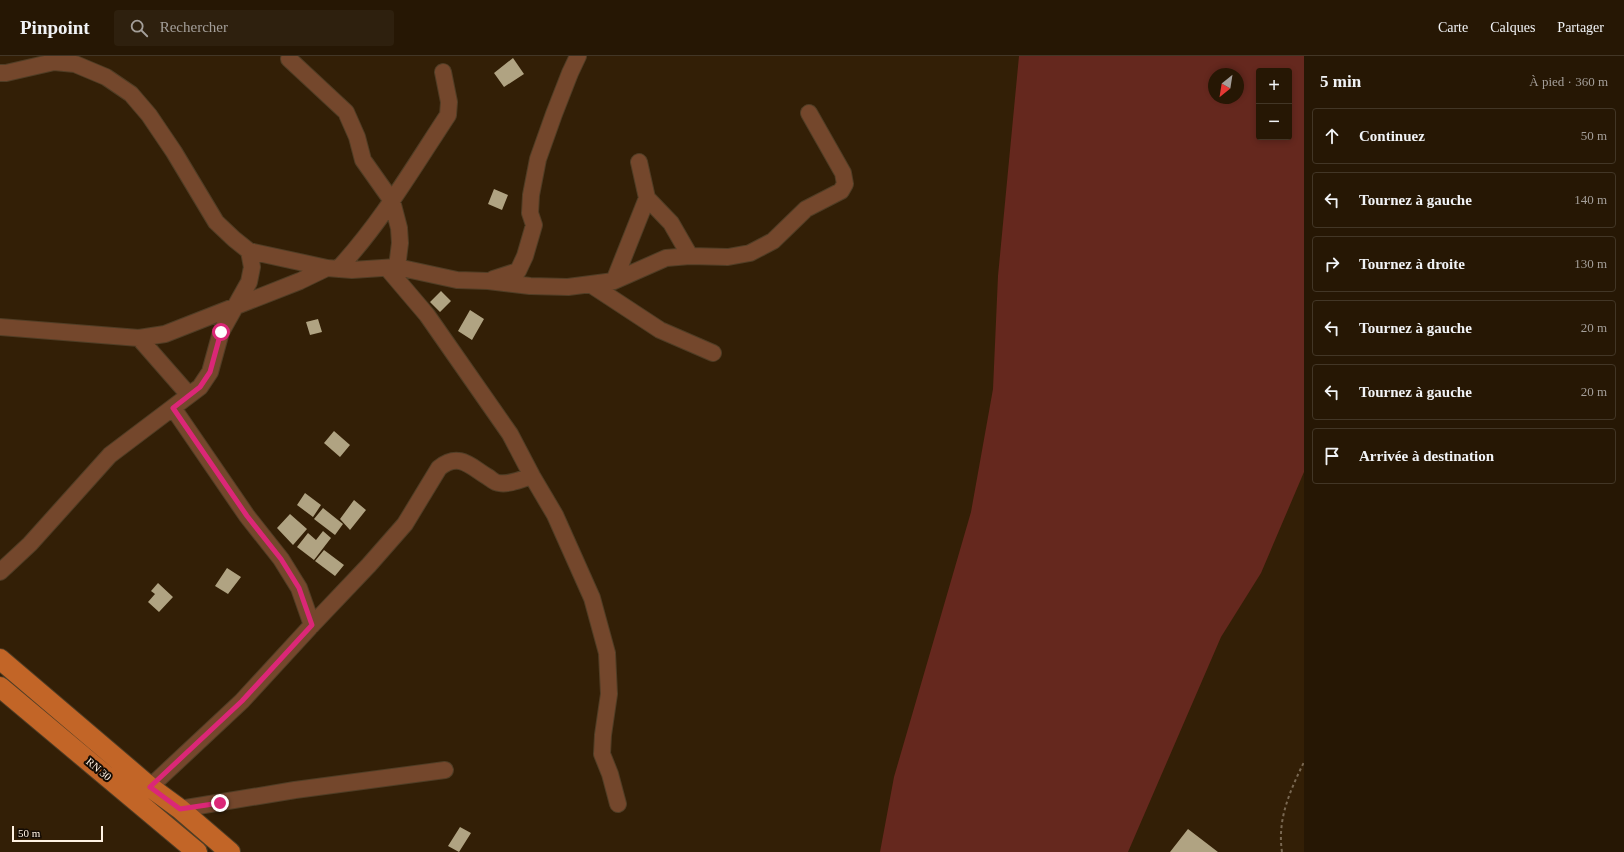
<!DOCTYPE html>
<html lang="fr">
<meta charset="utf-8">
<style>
:root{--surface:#261704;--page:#2e200e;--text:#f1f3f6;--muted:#a49f9a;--line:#423626}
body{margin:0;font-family:Georgia,serif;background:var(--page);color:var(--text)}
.controls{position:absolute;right:12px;top:12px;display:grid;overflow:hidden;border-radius:4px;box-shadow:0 2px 6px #0003}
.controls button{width:36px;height:36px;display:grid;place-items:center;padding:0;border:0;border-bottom:1px solid var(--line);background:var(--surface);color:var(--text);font:20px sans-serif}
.compass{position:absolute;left:1208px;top:12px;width:36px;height:36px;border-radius:50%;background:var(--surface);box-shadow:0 2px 6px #0003;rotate:210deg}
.scale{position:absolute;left:12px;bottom:10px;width:91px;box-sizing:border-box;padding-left:4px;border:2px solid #fff2e3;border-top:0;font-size:11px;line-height:14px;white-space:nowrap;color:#fff2e3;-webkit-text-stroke:3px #140b03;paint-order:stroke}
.stop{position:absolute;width:12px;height:12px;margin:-9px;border:3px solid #db2777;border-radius:50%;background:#fff}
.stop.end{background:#db2777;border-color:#fff;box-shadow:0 1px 4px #0008}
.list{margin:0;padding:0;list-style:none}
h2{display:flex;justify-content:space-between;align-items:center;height:52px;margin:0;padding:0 16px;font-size:17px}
h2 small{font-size:13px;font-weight:400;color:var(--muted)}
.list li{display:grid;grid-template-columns:26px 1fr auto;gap:12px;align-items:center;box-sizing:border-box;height:56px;margin:0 8px 8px;padding:0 8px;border:1px solid var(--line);border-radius:4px}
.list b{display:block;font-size:15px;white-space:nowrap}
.list em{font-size:13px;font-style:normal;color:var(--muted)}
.icon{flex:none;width:22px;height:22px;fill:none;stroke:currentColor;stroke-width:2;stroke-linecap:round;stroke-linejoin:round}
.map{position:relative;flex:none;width:1304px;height:796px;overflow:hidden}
header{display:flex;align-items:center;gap:24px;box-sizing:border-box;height:56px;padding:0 20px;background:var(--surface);border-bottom:1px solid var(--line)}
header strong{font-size:19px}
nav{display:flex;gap:22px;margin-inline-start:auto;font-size:14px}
.search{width:280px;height:36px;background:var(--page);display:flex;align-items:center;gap:10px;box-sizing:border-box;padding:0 14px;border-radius:4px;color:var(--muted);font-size:15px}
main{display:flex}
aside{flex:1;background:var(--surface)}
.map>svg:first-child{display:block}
</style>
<header>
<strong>Pinpoint</strong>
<div class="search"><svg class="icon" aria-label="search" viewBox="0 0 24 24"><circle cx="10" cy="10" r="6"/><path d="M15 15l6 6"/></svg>Rechercher</div>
<nav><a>Carte</a><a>Calques</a><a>Partager</a></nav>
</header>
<main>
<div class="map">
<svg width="1304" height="796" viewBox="0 0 1304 796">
<rect width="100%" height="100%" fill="#331f06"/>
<path fill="#65281e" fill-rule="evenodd" d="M1019,0h285v416l-43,101 -40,64 -93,215h-248l14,-75 77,-265 22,-123 5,-113zM1259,15h30v66h-30zM1214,18h24v24h-24z"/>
<path fill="#b0a382" d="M513,2l11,16 -20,13 -10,-14z
M494,133l14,6 -6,15 -14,-6z
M441,235l10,10 -11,11 -10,-10z
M470,254l14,9 -12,21 -14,-9z
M318,263l4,13 -12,3 -4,-13z
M334,375l16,14 -10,12 -16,-14z
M305,437l16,12 -8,12 -16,-12z
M354,444l12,10 -16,20 -10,-11z
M323,452l20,16 -8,11 -21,-16z
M290,458l17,15 -14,16 -16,-17z
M323,475l8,7 -17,22 -17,-13 11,-14 8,7z
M324,494l20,15 -9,11 -20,-15z
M227,512l14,9 -13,17 -13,-8z
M158,527l15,14 -14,15 -11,-10 7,-8 -4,-3z
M460,771l11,6 -12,19 -11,-6z
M1188,773l30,23h-48z"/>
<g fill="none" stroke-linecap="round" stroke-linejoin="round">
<g stroke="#503d25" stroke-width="18">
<path id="minor" d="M289,3l57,53 11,25 6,23 29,41 7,27 1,15 -3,24
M0,17h6l48,-11 21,2 31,13 25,17 18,21 25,37 42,70 18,17 15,12 78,17 25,2 45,-3 60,13 31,1 42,5 38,1 46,-6 52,-23 24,-2 38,1 22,-4 23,-12 33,-32 35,-18 4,-7 -2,-11 -34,-60
M639,106l8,36 24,25 19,33
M387,212l40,47 83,119 22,42 23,39 37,83 15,55 2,41 -6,41 -1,19 8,20 8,30
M338,213c43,-46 75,-101 110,-154l1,-13 -6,-30
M493,223l25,-8 7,-15 9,-31 -4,-12 1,-18 7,-36 16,-45 16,-41 8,-17
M614,225l33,-83
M590,228l70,46 53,23
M0,271l139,11 26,-4 135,-53 27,-13
M139,282l50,57
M173,352l74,108 34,43 18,29 13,37
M0,516l30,-28 80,-89 90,-68 10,-15 11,-40 28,-50 3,-15 -3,-16
M150,731l92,-86 70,-76 57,-60 36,-41 34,-56c20,-16 31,-2 49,9 3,2 7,6 11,6 10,2 23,-4 33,-7
M180,753l115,-19 150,-20"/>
</g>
<g stroke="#503d25" stroke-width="22">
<path id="major" d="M0,603l150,128 30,22 50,43
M0,631l197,165"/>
</g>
<path stroke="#796852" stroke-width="2" stroke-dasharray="3 3" stroke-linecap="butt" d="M1282,796c-5,-33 8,-61 22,-90"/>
<use href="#minor" stroke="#74472c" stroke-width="16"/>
<use href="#major" stroke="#c26527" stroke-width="20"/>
</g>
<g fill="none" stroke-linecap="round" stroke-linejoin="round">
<path stroke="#db2777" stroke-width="5" d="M220,747l-40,6 -30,-22 92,-86 70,-76 -13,-37 -18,-29 -34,-43 -74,-108 27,-21 10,-15 11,-40"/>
</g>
<g text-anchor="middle" stroke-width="4" stroke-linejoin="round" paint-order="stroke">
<g font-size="11" fill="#fff2e3" stroke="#140b03">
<text transform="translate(99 713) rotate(40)" y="4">RN 30</text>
</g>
</g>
</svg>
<div class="controls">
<button>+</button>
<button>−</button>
</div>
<svg class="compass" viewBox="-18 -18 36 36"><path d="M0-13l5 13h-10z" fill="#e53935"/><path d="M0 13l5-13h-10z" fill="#a49f9a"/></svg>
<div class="scale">50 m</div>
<div class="stop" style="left:221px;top:276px"></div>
<div class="stop end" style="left:220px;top:747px"></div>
</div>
<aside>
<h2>5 min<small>À pied · 360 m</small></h2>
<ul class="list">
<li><svg class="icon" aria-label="ahead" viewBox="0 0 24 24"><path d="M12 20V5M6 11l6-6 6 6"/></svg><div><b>Continuez</b></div><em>50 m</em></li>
<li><svg class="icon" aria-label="left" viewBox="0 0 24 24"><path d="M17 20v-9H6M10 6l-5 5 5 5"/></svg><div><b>Tournez à gauche</b></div><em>140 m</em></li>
<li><svg class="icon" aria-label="right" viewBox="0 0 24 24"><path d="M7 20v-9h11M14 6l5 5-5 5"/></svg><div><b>Tournez à droite</b></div><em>130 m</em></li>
<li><svg class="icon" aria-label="left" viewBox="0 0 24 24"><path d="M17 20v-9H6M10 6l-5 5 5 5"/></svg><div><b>Tournez à gauche</b></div><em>20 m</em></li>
<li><svg class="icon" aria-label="left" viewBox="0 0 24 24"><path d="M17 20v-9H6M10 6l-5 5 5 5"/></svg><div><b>Tournez à gauche</b></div><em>20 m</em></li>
<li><svg class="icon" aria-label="arrive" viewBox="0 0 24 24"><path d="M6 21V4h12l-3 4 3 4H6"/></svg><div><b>Arrivée à destination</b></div></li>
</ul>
</aside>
</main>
